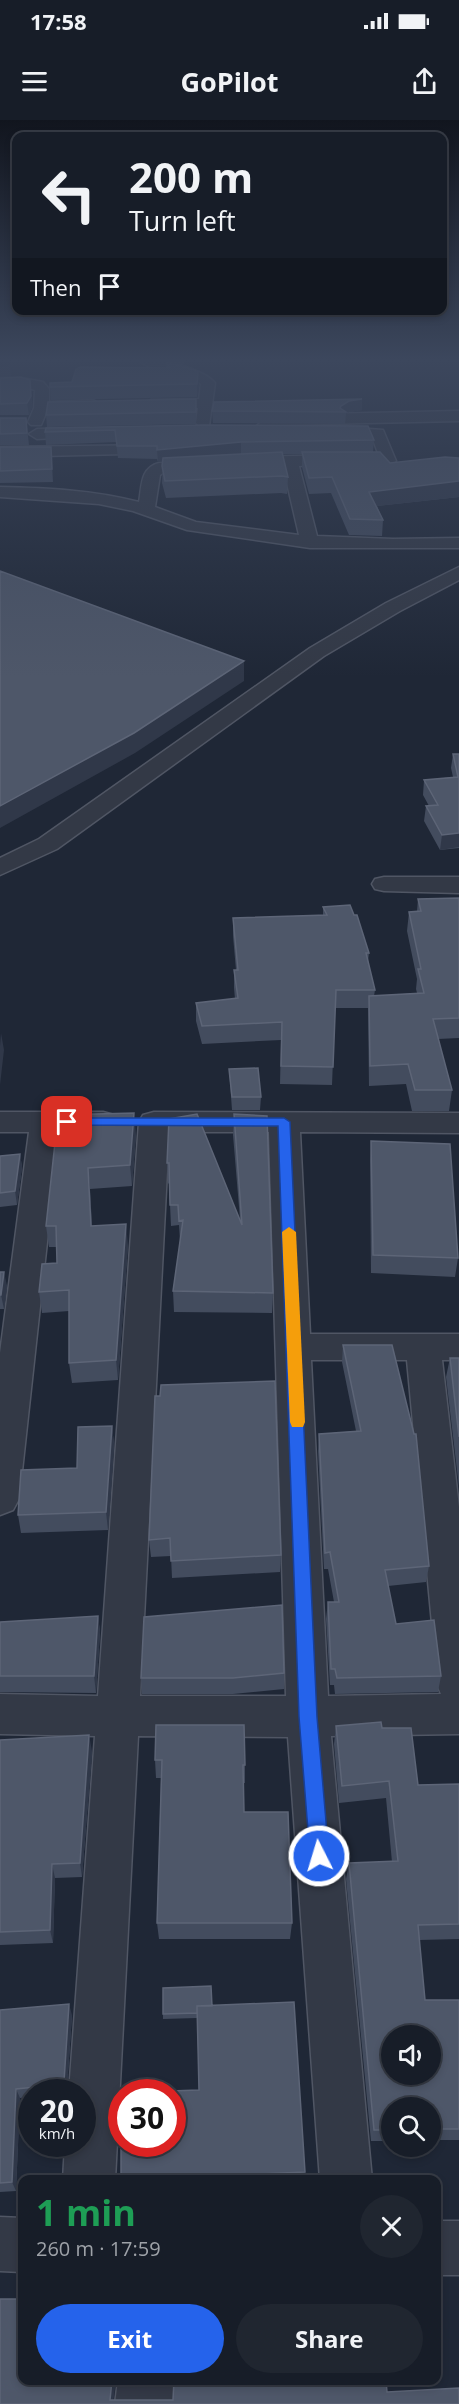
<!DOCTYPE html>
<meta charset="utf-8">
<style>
:root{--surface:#171d28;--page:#202630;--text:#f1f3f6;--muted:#9ea2a8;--line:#363b45;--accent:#2563eb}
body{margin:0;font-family:"Open Sans",sans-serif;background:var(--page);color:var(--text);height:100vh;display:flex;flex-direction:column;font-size:22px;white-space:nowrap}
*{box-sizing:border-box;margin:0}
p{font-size:20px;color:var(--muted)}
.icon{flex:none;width:33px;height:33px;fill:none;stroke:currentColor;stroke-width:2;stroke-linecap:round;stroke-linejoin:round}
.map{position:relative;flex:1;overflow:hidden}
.sheet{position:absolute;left:18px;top:2055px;width:423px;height:210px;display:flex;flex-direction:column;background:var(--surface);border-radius:12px;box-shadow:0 3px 9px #0003,0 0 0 2px var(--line)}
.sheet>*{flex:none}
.guide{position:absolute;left:12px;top:12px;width:435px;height:183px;border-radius:12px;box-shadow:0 3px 9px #0003,0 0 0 2px var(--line);background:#171d28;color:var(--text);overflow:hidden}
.tools{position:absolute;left:381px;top:1905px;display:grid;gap:12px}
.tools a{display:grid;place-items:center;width:60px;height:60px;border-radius:50%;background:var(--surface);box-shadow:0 3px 9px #0003,0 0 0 2px var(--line);font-size:30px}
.speed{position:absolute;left:18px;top:1959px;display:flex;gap:12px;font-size:30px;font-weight:700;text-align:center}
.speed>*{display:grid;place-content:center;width:78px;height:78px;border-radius:50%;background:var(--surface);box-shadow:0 3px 9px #0003,0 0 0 2px var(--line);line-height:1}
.speed small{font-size:15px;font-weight:400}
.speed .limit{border:9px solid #d22;background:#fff;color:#111}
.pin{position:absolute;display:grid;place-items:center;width:51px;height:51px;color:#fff;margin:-26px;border-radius:12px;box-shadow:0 3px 9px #0006}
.me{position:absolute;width:66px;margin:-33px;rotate:355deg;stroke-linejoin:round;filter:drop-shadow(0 0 4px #0008)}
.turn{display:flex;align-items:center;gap:21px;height:126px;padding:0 18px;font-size:27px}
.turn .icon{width:78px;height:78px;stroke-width:2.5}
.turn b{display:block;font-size:42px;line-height:51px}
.then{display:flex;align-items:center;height:57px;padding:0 18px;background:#0003;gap:12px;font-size:22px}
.round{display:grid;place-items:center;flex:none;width:63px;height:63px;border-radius:32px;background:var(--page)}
.overview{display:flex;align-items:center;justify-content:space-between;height:102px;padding:0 18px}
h1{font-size:36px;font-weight:700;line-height:45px;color:#1e9e55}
.primary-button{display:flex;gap:12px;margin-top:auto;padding:12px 18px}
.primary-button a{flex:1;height:69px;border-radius:36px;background:var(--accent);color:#fff;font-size:24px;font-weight:700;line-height:69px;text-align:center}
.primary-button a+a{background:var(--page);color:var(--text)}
.status{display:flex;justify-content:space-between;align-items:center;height:42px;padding:0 30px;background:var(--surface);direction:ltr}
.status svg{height:16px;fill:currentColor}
header{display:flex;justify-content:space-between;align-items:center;height:78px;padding:0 18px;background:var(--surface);font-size:27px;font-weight:700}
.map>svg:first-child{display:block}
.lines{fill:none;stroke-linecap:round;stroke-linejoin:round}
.minor-casing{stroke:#505664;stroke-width:3}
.minor{fill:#333946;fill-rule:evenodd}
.wall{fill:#434c5e}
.shaded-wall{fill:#303849}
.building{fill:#4e5769;stroke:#5d6577;stroke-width:1.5;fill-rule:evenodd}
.route{fill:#2563eb;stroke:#184099;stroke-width:1.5}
.slow{fill:#f59e0b}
</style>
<div class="status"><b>17:58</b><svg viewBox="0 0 49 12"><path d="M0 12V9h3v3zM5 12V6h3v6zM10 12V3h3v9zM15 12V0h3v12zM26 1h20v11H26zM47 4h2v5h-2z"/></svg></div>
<header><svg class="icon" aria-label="menu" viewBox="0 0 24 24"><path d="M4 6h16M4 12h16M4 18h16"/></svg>GoPilot<svg class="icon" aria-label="share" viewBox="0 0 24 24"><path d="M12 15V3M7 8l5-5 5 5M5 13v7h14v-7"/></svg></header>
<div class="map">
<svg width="459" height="2284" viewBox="0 0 459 2284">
<rect width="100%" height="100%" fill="#1f2736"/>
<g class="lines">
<!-- minor casing -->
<g class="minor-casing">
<path id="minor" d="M137 238C154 236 204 249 215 263L209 306H199L196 303 198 288 146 287 144 284 151 280 199 279 201 264C182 249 153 256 137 238Z
M21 258 43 262 49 269V282L93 280 100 284 93 288 47 291 41 305H31L28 302 34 288 35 270 21 266 0 268V260Z
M459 291V301L278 305 260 315 252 310 265 299 277 295Z
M327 306 383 310 396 341 388 346 382 344 372 317 322 314 319 311Z
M89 308 97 313 94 316 37 319 29 314 37 309Z
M161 325 167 327 169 330 167 333 0 337V327Z
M346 335 354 340 352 343 299 346 317 416 393 419 459 418V428H310L187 410 133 391 99 384 0 377V367C47 368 93 370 139 382 142 366 140 348 159 343L241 337ZM283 346 299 415 196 402 155 387 160 355 163 353Z
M459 447V460L400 491 324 536 57 729 0 755V738L39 719 310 528 386 483Z
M384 757H459V773L384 771 375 769 372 764 375 759Z
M0 992H103L114 995 118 1002 114 1009 103 1012H59L19 1379 13 1390 0 1395V1233L29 1012H0Z
M154 992 459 993V1013L300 1012 310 1214H459V1240H442L459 1387V1614L331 1616 372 2060H320L288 1617 138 1616 115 2060H63L65 2024H82V1972H69L95 1616 0 1614V1574L98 1576 139 1002 143 995ZM169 1012H269L286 1576H140ZM311 1240H407L438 1567 441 1574 328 1576Z
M0 2097 22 2098V2152L0 2151Z
M436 2101H459V2155H436Z
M118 2260H174L173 2284H115Z"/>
</g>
<!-- minor -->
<use href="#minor" class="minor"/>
</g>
<!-- wall -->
<path class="wall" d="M157 238H184V244Z
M166 242 198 252 199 265 197 277 51 280 50 267 72 262 166 248Z
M0 258 30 260 32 287 29 295H0Z
M196 279V304L47 307 46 295Z
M362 290 349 292 346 294 345 304 213 303 212 291Z
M0 298H26L29 325H0Z
M204 305 374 320 373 332 390 343 459 338V377L377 386 383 400 382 416 349 415 331 373 309 374 302 347V334H282L288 357 287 374 281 373 166 378 162 363 163 342H158L157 339 118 338 116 322 46 325 45 312Z
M0 327H51L53 362 0 363Z
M453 634H459V728L440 730 424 701 426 686H429L423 675 424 660 453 657 451 648Z
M459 778V918L438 919 452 970 449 991H412L406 964 369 966 368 888H335L332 965 280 964 281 920 202 924 196 901V883L235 879 234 868V850H236L233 816V798L323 795V787L369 833 368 841 375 870 374 876 417 873 416 869 417 859 407 811 409 792 417 791 418 779Z
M229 949 261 977 260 990H232Z
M234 994 273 1173 272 1193 174 1192 173 1171 180 1121 179 1105 171 1106 169 1063 168 1064 167 1043 169 999 240 1099 233 1015Z
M58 995 136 1014 132 1066 90 1069 92 1106 128 1125 118 1260 72 1263 69 1243V1191L42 1193 39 1172 57 1143V1127H49L46 1106Z
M371 1021 458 1138 455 1157 371 1153 370 1040Z
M20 1034 22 1047 17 1085 0 1087V1036Z
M0 1152 7 1166 4 1189H0Z
M343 1225 429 1446 426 1462 388 1466 396 1504 441 1556 438 1572 335 1574 334 1565H330L326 1499 328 1482H334L328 1449H324L318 1331 319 1314 356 1311 342 1242Z
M450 1238H459V1367L446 1257Z
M160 1276 281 1435 280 1452 172 1458 171 1436 151 1437 149 1420Z
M112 1306 114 1324 108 1410 21 1413 18 1395 77 1348Z
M98 1496 100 1512 96 1573 0 1572V1502Z
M284 1553V1569L233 1574H142L141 1558Z
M156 1605 245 1645V1663H243L244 1692 292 1803 290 1819H159L157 1803 161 1658H156L155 1640Z
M336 1606 382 1608 418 1665 459 1664V1819L419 1820 425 1880H459V2020H430V1988H392V2021H371L346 1759 349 1743 392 1742 386 1678 339 1683 334 1624Z
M0 1620 92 1631 82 1757 55 1758 53 1823 0 1825Z
M212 1886 305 2052 304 2060H121L199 1970 197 1898 163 1899V1894Z
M0 1890 72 1895 67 1968 68 1972H32V1977L20 1978 16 2071 0 2072Z"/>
<!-- shaded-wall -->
<path class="shaded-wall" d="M10 245 11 257 0 258V247Z
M198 252 199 265 197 277V264Z
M30 260 32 287 29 295 27 283Z
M362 279V290L349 292 346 294V292H340L341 286 349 281Z
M241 322V335L158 342 157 330Z
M459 361V377L368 387 369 372Z
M244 541V561L135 633 0 708V686Z
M459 713V727L440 730 442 715Z
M1 913 4 930 0 965V926Z
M134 993 136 1014 132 1066 130 1045Z
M20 1034 22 1047 17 1085 15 1071Z
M88 1048 90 1069 93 1127 91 1106Z
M126 1104 128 1125 118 1260 116 1240Z
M4 1152 7 1166 4 1189 1 1175Z
M112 1306 114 1324 108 1410 106 1392Z
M98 1496 100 1512 96 1573 94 1556Z
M89 1615 92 1631 82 1757 80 1743Z
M52 1744 55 1758 53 1823 50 1810Z
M69 1884 72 1895 67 1968 66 1964 64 1962Z
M16 1969 20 1978 16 2071 12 2062Z
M112 2260H116L113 2284 110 2280Z"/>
<!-- building -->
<path class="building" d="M166 242 195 250 198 252 197 264 50 267V263L72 262 76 249 81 247 170 248Z
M20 257 30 260 31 276 27 283 0 284V258Z
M196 279V292L46 295 48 282Z
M362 279 349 281 341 286 340 288 346 292 212 291 214 282Z
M0 298H26L27 313 0 314Z
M204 305 368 306 374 320 241 322 157 330V326H117L115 310 45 312 46 308Z
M0 327H51L52 349 0 351Z
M282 332 288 357 282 356 165 361 162 346 163 338Z
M302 332H380L390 343 445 337 459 338V361L369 372 383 400 350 399 332 357 309 358Z
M0 451 244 541 134 613 0 686Z
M453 634H459V713L442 715 426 686 438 685 424 660 458 657Z
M459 778V898L433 899 452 970H415L408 944 370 946 369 876 424 873 418 849H421L409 792 421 791 418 779Z
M350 785 354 795H357L369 833H366L375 870H336L333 947 281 946 282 902 202 906 196 883 238 878 234 850H238L233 798 327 795 323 787Z
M258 948 261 977H232L229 949Z
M134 993 130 1045 88 1048 91 1106 126 1104 116 1240 69 1243V1170L39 1172 42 1144 57 1143 56 1106H46L58 995Z
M197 994 242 1105 234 994 267 996 273 1173 173 1171 183 1100 179 1101 178 1085H170L169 1043H167L169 999Z
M371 1021 450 1024 458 1138 373 1135Z
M20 1034 15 1071 0 1073V1036Z
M0 1152H4L1 1175H0Z
M343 1225H392L414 1314H416L429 1446 385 1450 396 1504 434 1500 441 1556 337 1558 335 1549H331L328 1482H339L330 1432 325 1433 319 1314 361 1311Z
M450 1238H459V1317Z
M275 1261 281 1435 171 1441 170 1418 149 1420 155 1276H160L161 1265Z
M112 1306 106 1392 18 1395 21 1350 77 1348 78 1307Z
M282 1485 284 1553 233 1558H141L144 1497Z
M98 1496 94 1556H0V1502Z
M381 1602 382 1608H411L418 1665 459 1664V1804L418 1805 425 1880H459V2009H430V1988H392V2010H374L349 1743 398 1741 389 1661 342 1666 336 1606ZM392 1916H430V1954H392Z
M156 1605H244L245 1645H243L244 1692H288L292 1803H157L162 1640H155Z
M89 1615 80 1743 52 1744 50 1810 0 1812V1620Z
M211 1866 212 1886H197V1893L163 1894V1868Z
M294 1882 305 2052 121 2060V1973L122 2024H172V1972H141L199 1970 197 1886Z
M69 1884 64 1962 66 1964 16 1969 12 2062 0 2063V1890Z
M0 2179H22V2260H112L110 2280H173L174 2260H386L387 2272 459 2268V2284H0Z"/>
<!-- sky -->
<linearGradient id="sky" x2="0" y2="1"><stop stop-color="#11151e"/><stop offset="0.43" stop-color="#3c475d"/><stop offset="1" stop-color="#3c475d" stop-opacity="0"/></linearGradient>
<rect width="459" height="557" fill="url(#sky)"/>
<!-- route -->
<path class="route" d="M67 998H284L290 1002 317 1597 329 1736 326 1742 319 1745 313 1742 310 1736 299 1597 278 1006 62 1005 61 1002Z"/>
<!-- slow -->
<path class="slow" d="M289 1107 296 1112 305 1302 303 1307H292L290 1302 282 1112Z"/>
</svg>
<div class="tools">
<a><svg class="icon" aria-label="sound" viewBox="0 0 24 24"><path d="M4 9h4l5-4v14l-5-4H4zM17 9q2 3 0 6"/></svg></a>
<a><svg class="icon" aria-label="search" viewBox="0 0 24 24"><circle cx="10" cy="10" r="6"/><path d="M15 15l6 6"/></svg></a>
</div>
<div class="speed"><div>20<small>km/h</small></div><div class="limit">30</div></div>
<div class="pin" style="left:67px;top:1002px;background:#d93025"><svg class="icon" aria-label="arrive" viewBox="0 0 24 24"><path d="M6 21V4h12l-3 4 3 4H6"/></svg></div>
<svg class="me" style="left:319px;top:1736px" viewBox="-20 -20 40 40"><circle r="17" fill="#2563eb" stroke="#fff" stroke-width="3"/><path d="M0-11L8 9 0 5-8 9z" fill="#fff"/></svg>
<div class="guide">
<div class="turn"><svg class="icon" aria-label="left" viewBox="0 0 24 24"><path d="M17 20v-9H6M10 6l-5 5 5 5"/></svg><div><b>200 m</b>Turn left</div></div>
<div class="then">Then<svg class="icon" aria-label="arrive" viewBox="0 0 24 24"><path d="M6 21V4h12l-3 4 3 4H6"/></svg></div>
</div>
<section class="sheet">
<div class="overview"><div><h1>1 min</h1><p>260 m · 17:59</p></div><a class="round"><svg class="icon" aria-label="close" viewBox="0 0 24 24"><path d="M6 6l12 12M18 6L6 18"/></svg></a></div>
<div class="primary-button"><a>Exit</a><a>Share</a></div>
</section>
</div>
